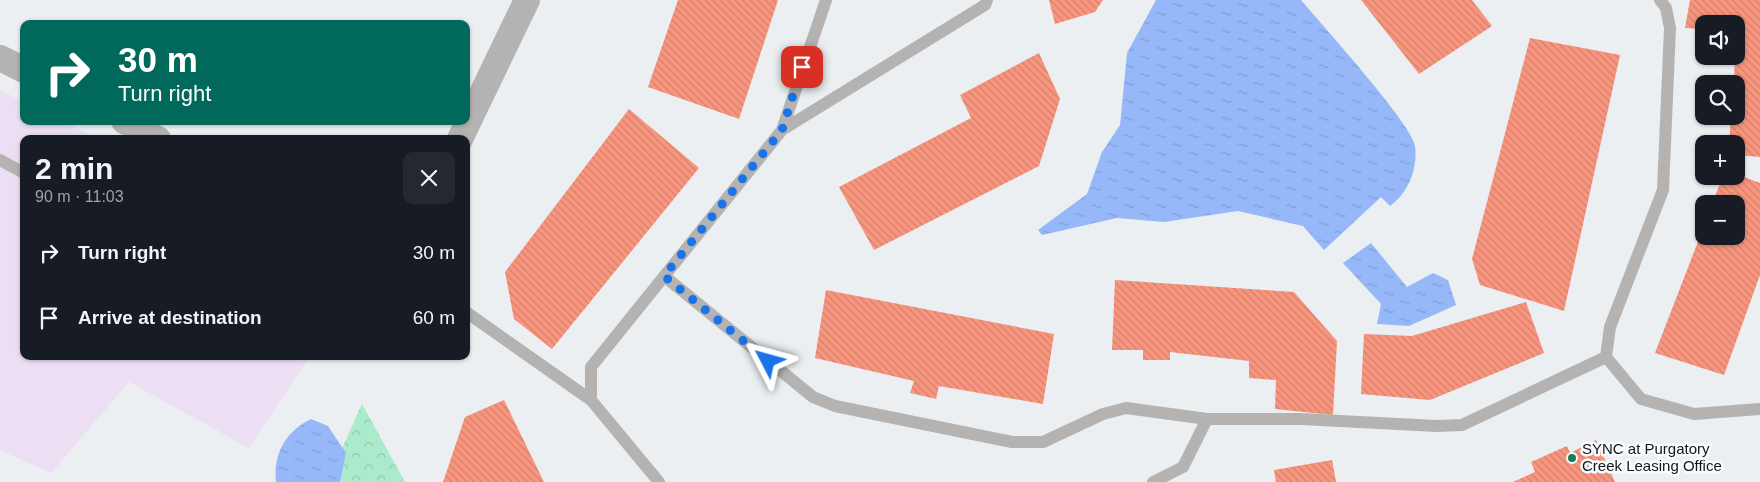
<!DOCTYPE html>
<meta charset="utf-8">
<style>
:root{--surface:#171b24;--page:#242831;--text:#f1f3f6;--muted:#9ea1a6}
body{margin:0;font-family:Helvetica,sans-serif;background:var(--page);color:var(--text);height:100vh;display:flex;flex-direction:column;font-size:19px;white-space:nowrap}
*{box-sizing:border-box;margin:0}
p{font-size:16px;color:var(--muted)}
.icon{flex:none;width:28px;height:28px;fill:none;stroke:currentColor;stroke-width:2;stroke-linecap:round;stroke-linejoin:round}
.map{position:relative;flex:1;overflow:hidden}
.side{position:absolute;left:20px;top:135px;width:450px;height:225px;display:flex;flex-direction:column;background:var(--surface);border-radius:10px;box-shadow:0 1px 4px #0004}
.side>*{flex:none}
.banner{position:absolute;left:20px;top:20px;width:450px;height:105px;border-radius:10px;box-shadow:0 1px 4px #0004;background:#00695c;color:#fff;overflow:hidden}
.controls{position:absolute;left:1695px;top:15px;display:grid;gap:10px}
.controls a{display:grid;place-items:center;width:50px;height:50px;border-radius:10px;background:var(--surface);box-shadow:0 1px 4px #0004;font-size:25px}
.pin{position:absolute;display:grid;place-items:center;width:42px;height:42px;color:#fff;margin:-21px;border-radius:10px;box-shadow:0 2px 8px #0006}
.me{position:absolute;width:55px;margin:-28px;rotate:309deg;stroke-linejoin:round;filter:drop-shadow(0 0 4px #0008)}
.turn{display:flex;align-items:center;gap:18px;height:105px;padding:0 15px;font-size:22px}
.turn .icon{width:65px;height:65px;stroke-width:2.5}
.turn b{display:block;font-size:35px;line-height:42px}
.round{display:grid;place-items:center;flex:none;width:52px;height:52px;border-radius:10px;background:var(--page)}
.summary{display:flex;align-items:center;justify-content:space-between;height:85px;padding:0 15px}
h1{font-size:30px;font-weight:600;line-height:38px}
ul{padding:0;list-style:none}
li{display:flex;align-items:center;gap:15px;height:65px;padding:0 15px}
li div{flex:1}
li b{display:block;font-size:19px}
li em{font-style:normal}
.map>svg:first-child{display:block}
.commercial{fill:#eddff3}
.forest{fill:url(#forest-crowns)}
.water{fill:url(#water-ripples)}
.building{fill:url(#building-back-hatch)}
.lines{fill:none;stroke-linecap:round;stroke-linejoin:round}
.lane{stroke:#b5b3b2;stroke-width:12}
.street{stroke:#b5b3b2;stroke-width:26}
.route{stroke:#1a73e8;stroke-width:9;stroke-dasharray:0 16.2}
.poi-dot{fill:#157f5a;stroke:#f9fcff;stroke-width:2}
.labels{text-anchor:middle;stroke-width:5;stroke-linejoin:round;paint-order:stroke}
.poi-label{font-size:15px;fill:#151617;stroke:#f9fcff;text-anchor:start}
</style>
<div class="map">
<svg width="1760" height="482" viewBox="0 0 1760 482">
<defs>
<pattern id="forest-crowns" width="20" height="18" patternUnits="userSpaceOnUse" patternTransform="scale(1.25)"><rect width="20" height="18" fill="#aaebcc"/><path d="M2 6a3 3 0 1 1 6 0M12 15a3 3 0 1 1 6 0" fill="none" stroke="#91c9ae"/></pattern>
<pattern id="water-ripples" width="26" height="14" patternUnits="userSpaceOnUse" patternTransform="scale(1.25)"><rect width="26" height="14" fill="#96b8f9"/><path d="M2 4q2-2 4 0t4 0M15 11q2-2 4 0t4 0" fill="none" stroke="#809dd5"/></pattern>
<pattern id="building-back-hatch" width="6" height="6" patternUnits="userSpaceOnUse" patternTransform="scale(1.25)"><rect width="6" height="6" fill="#f8957e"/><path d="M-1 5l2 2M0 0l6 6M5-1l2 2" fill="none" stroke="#d4806c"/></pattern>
</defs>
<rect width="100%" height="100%" fill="#ebeff2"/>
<!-- commercial -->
<path class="commercial" d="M0 90 24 102V121H63L98 139H24V356H310L249 448 129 382 51 473 0 450Z"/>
<!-- forest -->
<path class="forest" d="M362 404 405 482H327Z"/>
<!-- water -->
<path class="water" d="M1156 0H1301C1321 24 1413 125 1415 146 1418 169 1408 193 1390 206L1381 197 1324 250 1303 226 1238 211 1164 222 1117 218 1042 235 1038 230 1087 194 1102 152 1120 125 1127 53Z
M1371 243 1407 287 1433 273 1448 280 1456 305 1409 326 1377 324 1381 304 1343 263Z
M311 419 328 426 346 453 340 482H276C273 454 286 431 311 419Z"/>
<!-- building -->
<path class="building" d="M678 0H778L739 119 648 87Z
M1049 0H1103L1095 12 1055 24Z
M1361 0H1472L1492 26 1419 74Z
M1690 0H1760V157L1736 155V144H1729L1731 116H1736V84H1734L1736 24H1704V29L1685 28Z
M1530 38 1620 55 1564 311 1480 285 1472 259Z
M1039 53 1060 99 1039 166 874 250 839 187 971 118 960 95Z
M629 109 699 168 552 349 514 319 505 272Z
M1736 174 1760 183V275L1724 375 1655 353 1704 226V236H1736V204H1712L1723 176H1736Z
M1115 280 1294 292 1337 341 1333 415 1275 409 1276 380 1249 378V361L1170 352V360H1143V350H1112Z
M826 290 1054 334 1043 404 939 386 936 399 910 393 914 381 815 358Z
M1526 302 1544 353 1430 400 1361 394 1364 334 1412 336Z
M504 400 544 482H443L465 417Z
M1596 440 1615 482H1513L1535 472 1531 462 1567 446 1570 453Z
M1332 460 1336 482H1276L1274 470Z"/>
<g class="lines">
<!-- lane -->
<path class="lane" d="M1660 0 1666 8 1670 28 1663 190 1610 327 1606 357 1641 399 1694 414 1760 409
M782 130 985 5 987 0
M0 160 24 173
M664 276 813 397 835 406 1012 442H1043L1103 414 1126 408 1207 419
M466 312 591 400 659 482
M591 400V367L782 130 826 0
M1153 482 1183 467 1207 419H1301L1437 426 1462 425 1606 357"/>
<!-- street -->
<path class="street" d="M0 58 24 70
M124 121 158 139
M460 139 527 0"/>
</g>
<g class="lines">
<!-- route -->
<path class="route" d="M768 361 664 276 782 130 802 67"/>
</g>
<!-- markers -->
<circle class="poi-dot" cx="1572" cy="458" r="5"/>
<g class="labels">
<!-- poi labels -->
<g class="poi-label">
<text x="1582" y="454">SYNC at Purgatory<tspan x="1582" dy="17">Creek Leasing Office</tspan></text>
</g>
</g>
</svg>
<div class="controls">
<a><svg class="icon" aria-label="sound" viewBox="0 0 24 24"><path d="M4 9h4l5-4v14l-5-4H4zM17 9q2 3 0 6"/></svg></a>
<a><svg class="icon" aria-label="search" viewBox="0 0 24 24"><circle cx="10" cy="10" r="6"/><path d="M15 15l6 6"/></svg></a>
<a>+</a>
<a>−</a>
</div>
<div class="pin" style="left:802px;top:67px;background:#d93025"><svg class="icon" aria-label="arrive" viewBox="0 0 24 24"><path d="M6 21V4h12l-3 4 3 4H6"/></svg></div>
<svg class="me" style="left:768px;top:361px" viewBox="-20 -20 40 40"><path d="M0-17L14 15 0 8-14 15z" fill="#1a73e8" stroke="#fff" stroke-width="4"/></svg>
<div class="banner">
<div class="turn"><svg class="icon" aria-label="right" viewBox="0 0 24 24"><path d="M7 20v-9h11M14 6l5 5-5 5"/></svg><div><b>30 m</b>Turn right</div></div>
</div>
<section class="side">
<div class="summary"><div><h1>2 min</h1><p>90 m · 11:03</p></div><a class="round"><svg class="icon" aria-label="close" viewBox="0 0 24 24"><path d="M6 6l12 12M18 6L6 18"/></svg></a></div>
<ul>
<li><svg class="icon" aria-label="right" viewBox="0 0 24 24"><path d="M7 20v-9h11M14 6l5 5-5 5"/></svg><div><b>Turn right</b></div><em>30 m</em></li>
<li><svg class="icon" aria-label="arrive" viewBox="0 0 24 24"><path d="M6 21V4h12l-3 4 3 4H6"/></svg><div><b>Arrive at destination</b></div><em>60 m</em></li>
</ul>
</section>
</div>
